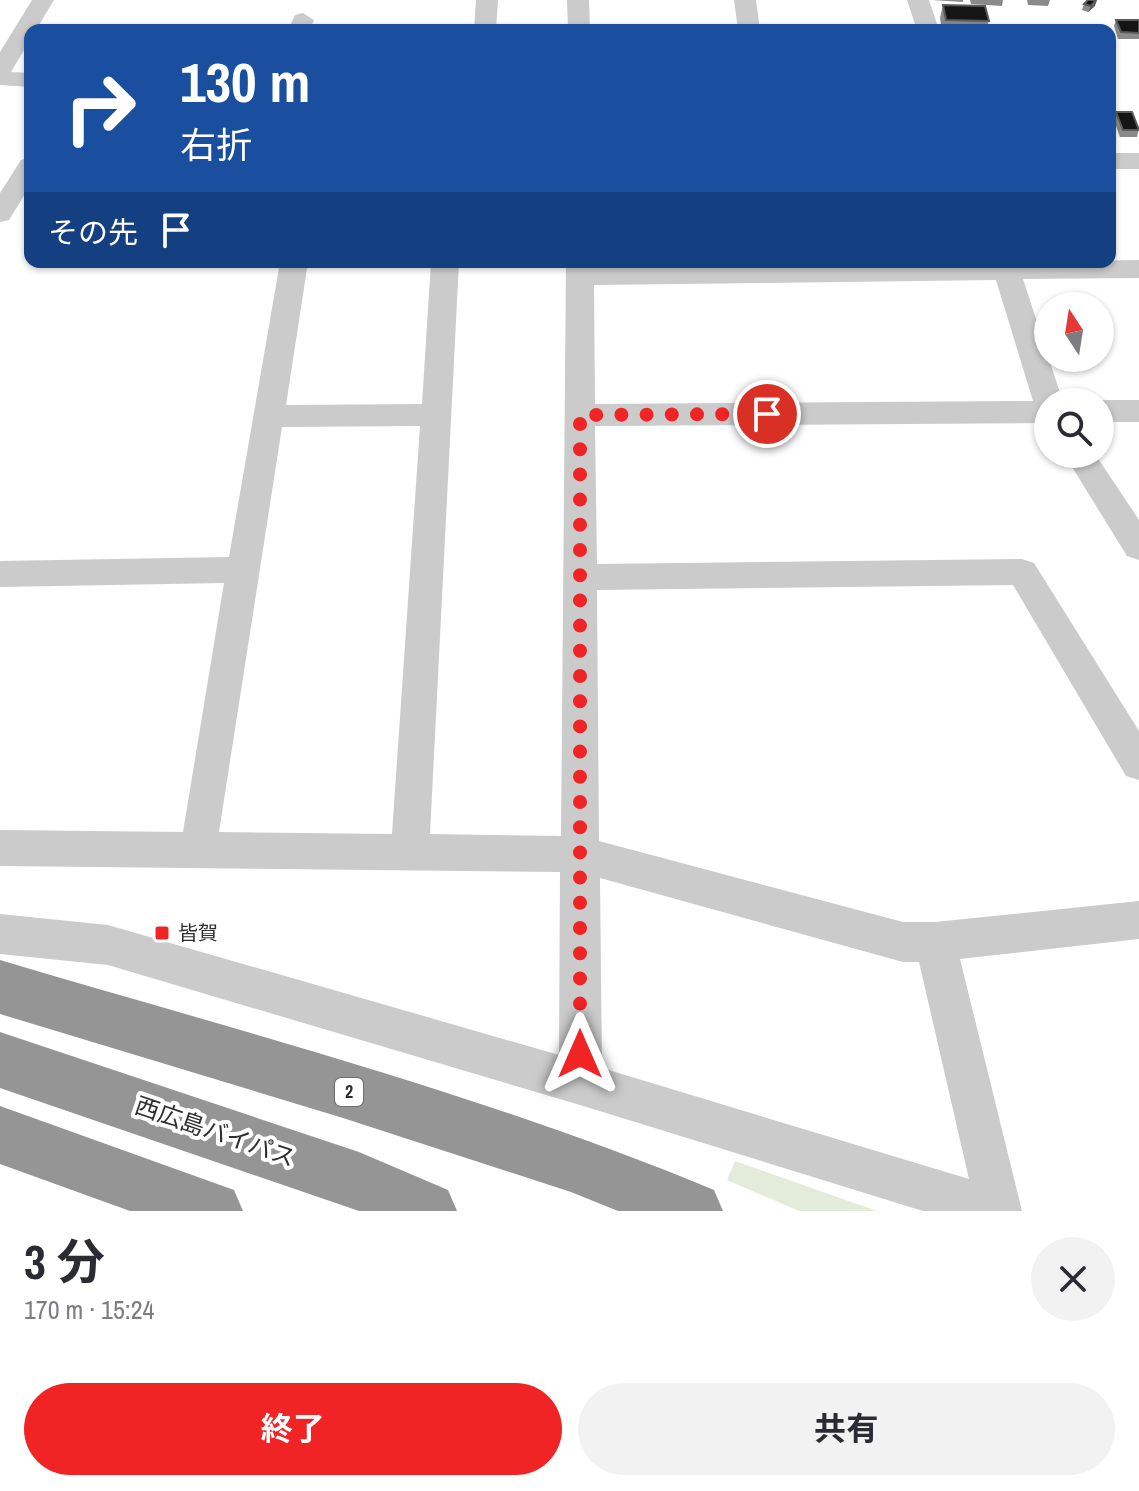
<!DOCTYPE html>
<html lang="ja">
<meta charset="utf-8">
<style>
:root{--surface:#fff;--page:#f2f2f3;--text:#2b2b33;--muted:#7c7c81;--accent:#f02425}
body{margin:0;font-family:"Archivo Narrow","Noto Sans JP",sans-serif;background:var(--page);color:var(--text);height:100vh;display:flex;flex-direction:column;font-size:30px;white-space:nowrap}
*{box-sizing:border-box;margin:0}
p{font-size:26px;color:var(--muted)}
.icon{flex:none;width:44px;height:44px;fill:none;stroke:currentColor;stroke-width:2;stroke-linecap:round;stroke-linejoin:round}
.map{position:relative;height:1211px;overflow:hidden}
.sheet{display:flex;flex-direction:column;background:var(--surface);flex:1}
.sheet>*{flex:none}
.banner{position:absolute;left:24px;top:24px;width:1092px;height:244px;border-radius:16px;box-shadow:0 2px 6px #0004;background:#1a4fa0;color:#fff;overflow:hidden}
.needle{width:52px;rotate:348deg}
.fabs{position:absolute;left:1034px;top:292px;display:grid;gap:16px}
.fabs a{display:grid;place-items:center;width:80px;height:80px;border-radius:50%;background:var(--surface);box-shadow:0 2px 6px #0004;font-size:40px}
.pin{position:absolute;display:grid;place-items:center;width:68px;height:68px;color:#fff;margin:-34px;border:4px solid #fff;border-radius:50%;box-shadow:0 2px 8px #0007}
.me{position:absolute;width:88px;margin:-44px;rotate:0deg;stroke-linejoin:round;filter:drop-shadow(0 0 6px #0008)}
.turn{display:flex;align-items:center;gap:28px;height:168px;padding:0 24px;font-size:36px}
.turn .icon{width:104px;height:104px;stroke-width:2.5}
.turn b{display:block;font-size:56px;line-height:68px}
.then{display:flex;align-items:center;height:76px;padding:0 24px;background:#0003;gap:16px;font-size:30px}
.round{display:grid;place-items:center;flex:none;width:84px;height:84px;border-radius:42px;background:var(--page)}
.headline{display:flex;align-items:center;justify-content:space-between;height:136px;padding:0 24px}
h1{font-size:48px;font-weight:700;line-height:60px}
.button{display:flex;gap:16px;margin-top:auto;padding:16px 24px}
.button a{flex:1;height:92px;border-radius:48px;background:var(--accent);color:#fff;font-size:32px;font-weight:700;line-height:92px;text-align:center}
.button a+a{background:var(--page);color:var(--text)}
.map>svg:first-child{display:block}
.green{fill:#e3ecda}
.lines{fill:none;stroke-linecap:round;stroke-linejoin:round}
.minor{fill:#cbcbcb;fill-rule:evenodd}
.highway{fill:#959595;fill-rule:evenodd}
.wall{fill:#8a8a8a}
.shaded-wall{fill:#5b5b5b}
.building{fill:#151515;stroke:#5b5b5b;stroke-width:2}
.route{stroke:#f02425;stroke-width:14;stroke-dasharray:0 25.2}
.poi-dot{fill:#f02425;stroke:#fff;stroke-width:3}
.labels{text-anchor:middle;stroke-width:8;stroke-linejoin:round;paint-order:stroke}
.shield{fill:#fff;stroke:#6d6d6d;stroke-width:2}
.shield-label{font-size:18px;font-weight:bold;fill:#2e2e2e}
.poi-label{font-size:20px;fill:#2e2e2e;stroke:#fff;text-anchor:start}
.near-street-label{font-size:24px;fill:#2e2e2e;stroke:#fff}
</style>
<div class="map">
<svg width="1139" height="1211" viewBox="0 0 1139 1211">
<rect width="100%" height="100%" fill="#fff"/>
<!-- green -->
<path class="green" d="M735 1161 877 1211H799L727 1180Z"/>
<g class="lines">
<!-- minor -->
<path class="minor" d="M32 0H54L36 30H30V40L11 72 30 73V87L0 85V52Z
M476 0H498L496 30H474Z
M567 0H589L590 30H568Z
M734 0H756L760 30H738Z
M907 0H929L939 30H917Z
M303 13 314 20 310 30H288L295 15Z
M1110 153H1139V169H1110Z
M30 157V186L9 220 0 222V193L21 160Z
M1139 260V278L1023 279 1063 402H1048V423L595 426 597 564 1022 559 1034 563 1139 731V780L1126 776 1013 585 597 590 599 841 903 922H935L1139 901V939L960 959 1022 1211H923L580 1105 108 965 0 954V914L108 925 559 1055 560 872 0 866V830L183 832 224 583 0 587V561L229 557 280 262H308L286 405 422 404 431 262H459L430 834 561 836 566 262H594V267ZM996 280 1033 401 595 404 594 285ZM420 426 392 834 219 832 282 427ZM600 878 903 962H919L969 1179 602 1068Z
M1100 400H1139V422H1100V402H1094Z
M1064 454H1095L1139 520V560L1127 556Z"/>
<!-- highway -->
<path class="highway" d="M0 960C239 1031 483 1094 714 1190L723 1211H618L571 1192 343 1118 0 1014Z
M0 1032 359 1152 448 1190 457 1211H359L0 1088Z
M0 1106 234 1190 243 1211H130L0 1164Z"/>
</g>
<!-- wall -->
<path class="wall" d="M932 0H963V2Z
M970 0H1003L1002 6 971 4Z
M1027 0H1050L1048 6 1028 5Z
M1084 4 1095 6 1088 12 1082 10Z
M943 5 989 21 986 30H942L940 18Z
M1116 20H1139V39H1118L1114 26Z
M1116 112 1139 128 1137 137H1120L1113 118Z"/>
<!-- shaded-wall -->
<path class="shaded-wall" d="M1097 0 1095 6 1088 12 1091 6Z"/>
<!-- building -->
<path class="building" d="M1088 0H1096L1091 6 1084 4Z
M943 5 985 6 989 21 946 20Z
M1116 20H1139V33L1121 32Z
M1116 112H1132L1139 130H1123Z"/>
<g class="lines">
<!-- route -->
<path class="route" d="M580 1054V415L767 414"/>
</g>
<!-- markers -->
<rect class="poi-dot" x="154" y="925" width="16" height="16" rx="4"/>
<g class="labels">
<!-- shield labels -->
<rect class="shield" x="335" y="1078" width="28" height="28" rx="6"/>
<g class="shield-label">
<text x="349" y="1098">2</text>
</g>
<!-- poi labels -->
<g class="poi-label">
<text x="178" y="940">皆賀</text>
</g>
<!-- near-street labels -->
<g class="near-street-label">
<text transform="translate(215 1132) rotate(19)" y="8">西広島バイパス</text>
</g>
</g>
</svg>
<div class="fabs">
<a><svg class="needle" viewBox="-14 -14 28 28"><path d="M0-13l5 13h-10z" fill="#e53935"/><path d="M0 13l5-13h-10z" fill="#7c7c81"/></svg></a>
<a><svg class="icon" aria-label="search" viewBox="0 0 24 24"><circle cx="10" cy="10" r="6"/><path d="M15 15l6 6"/></svg></a>
</div>
<div class="pin" style="left:767px;top:414px;background:#d93025"><svg class="icon" aria-label="arrive" viewBox="0 0 24 24"><path d="M6 21V4h12l-3 4 3 4H6"/></svg></div>
<svg class="me" style="left:580px;top:1054px" viewBox="-20 -20 40 40"><path d="M0-17L14 15 0 8-14 15z" fill="#f02425" stroke="#fff" stroke-width="4"/></svg>
<div class="banner">
<div class="turn"><svg class="icon" aria-label="right" viewBox="0 0 24 24"><path d="M7 20v-9h11M14 6l5 5-5 5"/></svg><div><b>130 m</b>右折</div></div>
<div class="then">その先<svg class="icon" aria-label="arrive" viewBox="0 0 24 24"><path d="M6 21V4h12l-3 4 3 4H6"/></svg></div>
</div>
</div>
<section class="sheet">
<div class="headline"><div><h1>3 分</h1><p>170 m · 15:24</p></div><a class="round"><svg class="icon" aria-label="close" viewBox="0 0 24 24"><path d="M6 6l12 12M18 6L6 18"/></svg></a></div>
<div class="button"><a>終了</a><a>共有</a></div>
</section>
